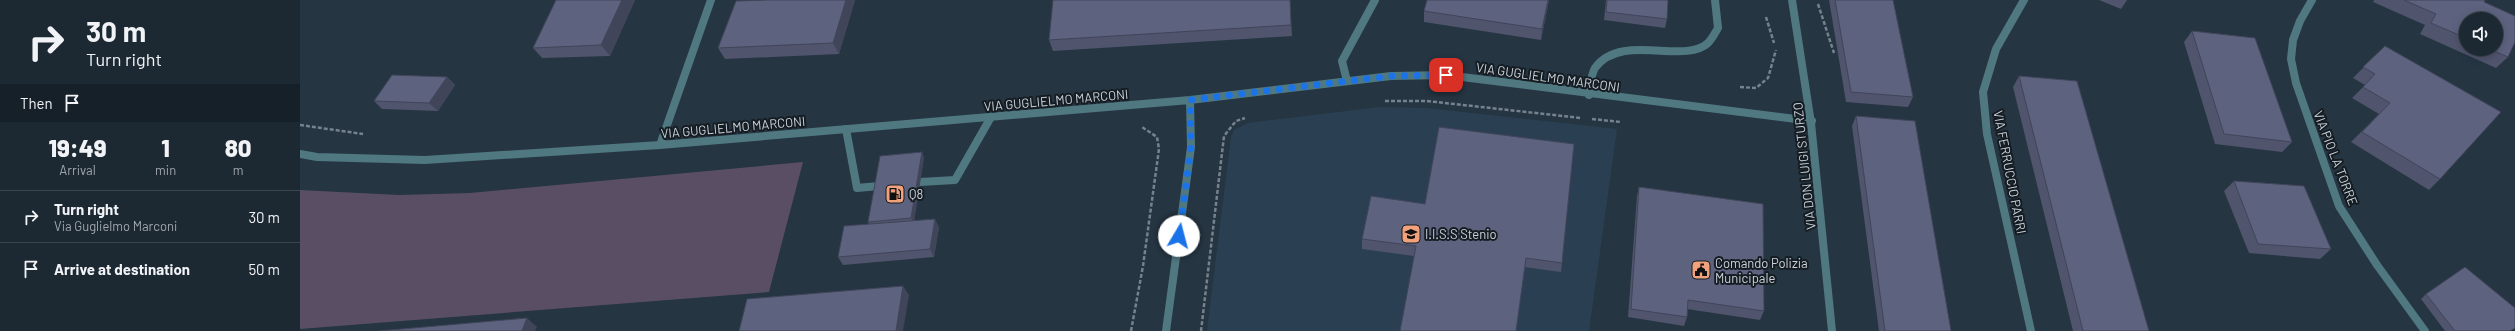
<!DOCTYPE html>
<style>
:root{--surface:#1c2832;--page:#29343e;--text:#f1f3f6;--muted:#a0a6ac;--line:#3a444d}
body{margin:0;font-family:Barlow,sans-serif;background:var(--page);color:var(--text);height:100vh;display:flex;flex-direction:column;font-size:15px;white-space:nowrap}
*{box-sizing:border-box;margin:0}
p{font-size:13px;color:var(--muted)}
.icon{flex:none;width:22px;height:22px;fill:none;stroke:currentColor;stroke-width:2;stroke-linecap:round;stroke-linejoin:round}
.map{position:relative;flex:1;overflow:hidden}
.side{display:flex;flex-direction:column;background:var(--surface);width:300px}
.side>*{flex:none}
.hud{background:#1c2832;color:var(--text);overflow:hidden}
.buttons{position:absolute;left:2159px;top:12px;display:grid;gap:8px}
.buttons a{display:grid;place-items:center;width:44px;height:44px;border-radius:50%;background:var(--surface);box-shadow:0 2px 10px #0003,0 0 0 1px var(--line);font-size:20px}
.pin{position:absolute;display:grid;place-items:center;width:34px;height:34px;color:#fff;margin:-17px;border-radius:8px;box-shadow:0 2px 6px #0006}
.me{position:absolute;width:44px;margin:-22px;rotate:8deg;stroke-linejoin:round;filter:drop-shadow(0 0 3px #0008)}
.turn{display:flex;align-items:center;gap:14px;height:84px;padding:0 20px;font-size:18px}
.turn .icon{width:52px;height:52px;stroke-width:2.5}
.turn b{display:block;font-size:28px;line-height:34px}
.then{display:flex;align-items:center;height:38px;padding:0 20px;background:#0003;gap:8px;font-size:15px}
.eta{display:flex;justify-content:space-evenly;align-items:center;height:68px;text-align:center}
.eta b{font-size:24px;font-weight:800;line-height:28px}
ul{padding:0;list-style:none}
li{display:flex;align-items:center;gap:12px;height:52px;padding:0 20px;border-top:1px solid var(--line)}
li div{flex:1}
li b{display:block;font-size:15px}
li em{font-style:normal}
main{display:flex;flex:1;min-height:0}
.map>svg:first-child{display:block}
.built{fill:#2a4052}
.green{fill:#5a4e64}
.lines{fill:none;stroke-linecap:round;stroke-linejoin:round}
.path{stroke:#76828d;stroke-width:2.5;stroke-dasharray:4 2;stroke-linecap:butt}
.service{stroke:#4f7881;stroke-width:8}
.minor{stroke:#4f7881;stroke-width:8}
.wall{fill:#50546d;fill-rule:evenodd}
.shaded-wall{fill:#414559}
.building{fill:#5d627f;stroke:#414559}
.route{stroke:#1a73e8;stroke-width:7;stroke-dasharray:0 12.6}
.labels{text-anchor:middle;stroke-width:4;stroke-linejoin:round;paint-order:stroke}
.street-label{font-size:13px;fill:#cad3dc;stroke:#151c22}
.poi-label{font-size:13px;fill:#cad3dc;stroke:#151c22;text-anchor:start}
</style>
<main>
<section class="side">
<div class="hud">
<div class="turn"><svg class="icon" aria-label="right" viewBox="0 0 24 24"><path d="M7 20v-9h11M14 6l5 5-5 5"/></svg><div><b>30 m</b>Turn right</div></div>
<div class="then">Then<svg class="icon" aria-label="arrive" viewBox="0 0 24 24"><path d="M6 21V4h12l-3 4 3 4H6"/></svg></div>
</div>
<div class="eta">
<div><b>19:49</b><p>Arrival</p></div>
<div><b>1</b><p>min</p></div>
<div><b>80</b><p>m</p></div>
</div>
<ul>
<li><svg class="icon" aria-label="right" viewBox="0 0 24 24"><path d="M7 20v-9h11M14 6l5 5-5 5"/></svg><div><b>Turn right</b><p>Via Guglielmo Marconi</p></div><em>30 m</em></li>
<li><svg class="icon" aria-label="arrive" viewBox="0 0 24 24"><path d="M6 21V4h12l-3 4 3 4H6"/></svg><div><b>Arrive at destination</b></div><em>50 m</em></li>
</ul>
</section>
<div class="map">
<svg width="2215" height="331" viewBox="0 0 2215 331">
<rect width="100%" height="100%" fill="#253542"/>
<!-- built -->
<path class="built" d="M1080 107 1126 108 1317 129 1289 331H907L931 137 934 130 948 123Z"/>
<!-- green -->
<path class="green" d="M503 162 469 292 0 329V190L99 195 170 193Z"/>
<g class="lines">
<!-- path -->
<path class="path" d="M1518 4 1534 53
M1466 17 1474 43
M1440 87 1456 88 1468 78 1476 50
M1085 101H1127L1281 118
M1292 119 1321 122
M0 125 63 134
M831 331 843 266 859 149 857 137 842 127
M901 331 924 136 936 121 945 118"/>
<!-- service -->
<path class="service" d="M1289 95C1290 88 1291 74 1295 68 1321 32 1384 65 1408 43 1412 39 1415 33 1418 28L1415 0
M546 129 557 188 579 186
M620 182 655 180 691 117"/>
<!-- minor -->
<path class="minor" d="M1492 0 1511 123 1532 331
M1724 0 1696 49 1683 92 1687 134 1731 331
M2012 0 2000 21 1993 40 1991 59 1996 83 2039 206 2077 265 2125 331
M1047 81 1042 61 1075 0
M360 145 411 0
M0 154 17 157 125 160 360 145 890 100 1091 76 1146 75 1512 121
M866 331 891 147 890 100"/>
</g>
<!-- wall -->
<path class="wall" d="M256 0H335L310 56 242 58 233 48Z
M467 0H555L539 54 425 59 418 48Z
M990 0 992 36 753 51 749 40Z
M1249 0 1241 40 1124 22V11Z
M1306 0H1368L1367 19 1365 28 1304 20Z
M1529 0H1593L1613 97 1608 107 1546 102Z
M1799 0H1827L1821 9Z
M2074 0H2185L2184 2 2208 57 2196 68 2120 34 2125 25 2073 2ZM2166 19 2196 49H2166Z
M1892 31 1992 142 1982 152 1915 144 1884 42Z
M2085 46 2140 179 2129 190 2051 142 2079 114 2052 98 2065 85 2053 78Z
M1719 76 1849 331H1773L1713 87Z
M147 77 155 85 138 111 82 109 74 101Z
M1556 116 1651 331H1579L1552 126Z
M624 157 614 221 639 227 634 257 543 265 538 257 569 224 568 222Z
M1934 181 2031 249 2020 259 1949 253 1924 191Z
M1339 187 1464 311 1460 320 1387 309V317L1384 326 1328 317 1337 196Z
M1125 204 1262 263 1261 272 1224 267 1114 256 1062 249V239Z
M2126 294 2211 331H2145L2121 299Z"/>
<!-- shaded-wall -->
<path class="shaded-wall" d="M322 0H335L310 56 301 45Z
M546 0H555L539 54 533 43Z
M1248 0H1249L1241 40 1242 29Z
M147 77 155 85 138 111 129 103Z
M622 152 624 157 614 223 611 218Z
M635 219 639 227 634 257 630 249Z
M603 286 609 295 603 331H596Z
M227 318 237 327 235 331H222Z"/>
<!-- building -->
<path class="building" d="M256 0H322L301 45 233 48Z
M467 0H546L533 43 418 48 436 1Z
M753 0H990L991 25 749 40Z
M1127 0H1248L1242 29 1124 11Z
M1307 0H1368L1367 19 1306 12Z
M1535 0H1593L1613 97 1551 92Z
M2104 0H2185L2184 2 2215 16V42L2208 57 2189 49H2196V19H2166V38L2131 23 2136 14Z
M1892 31 1955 38 1992 142 1924 134Z
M2085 46 2201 112 2140 179 2062 132 2090 103 2063 87 2075 74 2063 67Z
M92 75 147 77 129 103 74 101Z
M1719 76 1777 81 1849 331H1783Z
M1556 116 1615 121 1651 331H1585Z
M1139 127 1274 144 1262 263 1226 258 1216 331H1100L1116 246 1062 239 1071 196 1125 204Z
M622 152 611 218 568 222 580 156Z
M1934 181 2004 186 2031 249 1958 244Z
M1339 187 1463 204 1464 311 1388 300 1387 317 1331 309Z
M635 219 630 249 538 257 544 226Z
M2165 267 2215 308V328L2210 331H2155L2126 294Z
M603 286 596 331H439L447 299Z
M227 318 222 331H79Z"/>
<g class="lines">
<!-- route -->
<path class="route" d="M879 236 891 147 890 100 1091 76 1146 75"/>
</g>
<!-- icons -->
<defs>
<g id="fuel-square" transform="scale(1)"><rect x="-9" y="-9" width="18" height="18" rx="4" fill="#f1a17c" stroke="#151c22"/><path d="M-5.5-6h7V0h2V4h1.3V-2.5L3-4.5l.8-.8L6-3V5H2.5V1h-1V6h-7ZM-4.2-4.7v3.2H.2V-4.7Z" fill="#111"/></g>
<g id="university-square" transform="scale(1)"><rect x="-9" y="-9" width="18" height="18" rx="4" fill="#f1a17c" stroke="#151c22"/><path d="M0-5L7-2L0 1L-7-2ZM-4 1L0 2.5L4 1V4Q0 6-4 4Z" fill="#111"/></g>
<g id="civic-square" transform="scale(1)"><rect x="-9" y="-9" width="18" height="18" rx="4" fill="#f1a17c" stroke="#151c22"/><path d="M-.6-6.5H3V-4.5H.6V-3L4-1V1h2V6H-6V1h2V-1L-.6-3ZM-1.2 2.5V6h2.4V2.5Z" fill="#111"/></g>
</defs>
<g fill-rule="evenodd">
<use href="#fuel-square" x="595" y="194"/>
<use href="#university-square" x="1111" y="234"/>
<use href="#civic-square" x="1401" y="270"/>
</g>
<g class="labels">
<!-- street labels -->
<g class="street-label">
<text transform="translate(1248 77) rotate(8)" y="5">VIA GUGLIELMO MARCONI</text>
<text transform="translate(756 100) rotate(-5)" y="5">VIA GUGLIELMO MARCONI</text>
<text transform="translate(433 127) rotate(-5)" y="5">VIA GUGLIELMO MARCONI</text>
<text transform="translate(2036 158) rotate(69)" y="5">VIA PIO LA TORRE</text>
<text transform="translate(1504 166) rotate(-96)" y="5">VIA DON LUIGI STURZO</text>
<text transform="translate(1710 172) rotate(79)" y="5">VIA FERRUCCIO PARRI</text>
</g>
<!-- poi labels -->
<g class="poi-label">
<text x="609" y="199">Q8</text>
<text x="1125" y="239">I.I.S.S Stenio</text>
<text x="1415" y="268">Comando Polizia<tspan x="1415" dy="15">Municipale</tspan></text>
</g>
</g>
</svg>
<div class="buttons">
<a><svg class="icon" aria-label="sound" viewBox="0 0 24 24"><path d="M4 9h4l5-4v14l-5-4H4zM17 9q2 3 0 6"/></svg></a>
</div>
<div class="pin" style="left:1146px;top:75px;background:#d93025"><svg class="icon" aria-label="arrive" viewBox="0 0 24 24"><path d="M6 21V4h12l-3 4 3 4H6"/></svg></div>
<svg class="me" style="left:879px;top:236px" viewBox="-20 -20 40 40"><circle r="19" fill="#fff"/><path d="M0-13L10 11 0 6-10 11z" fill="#1a73e8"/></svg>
</div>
</main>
